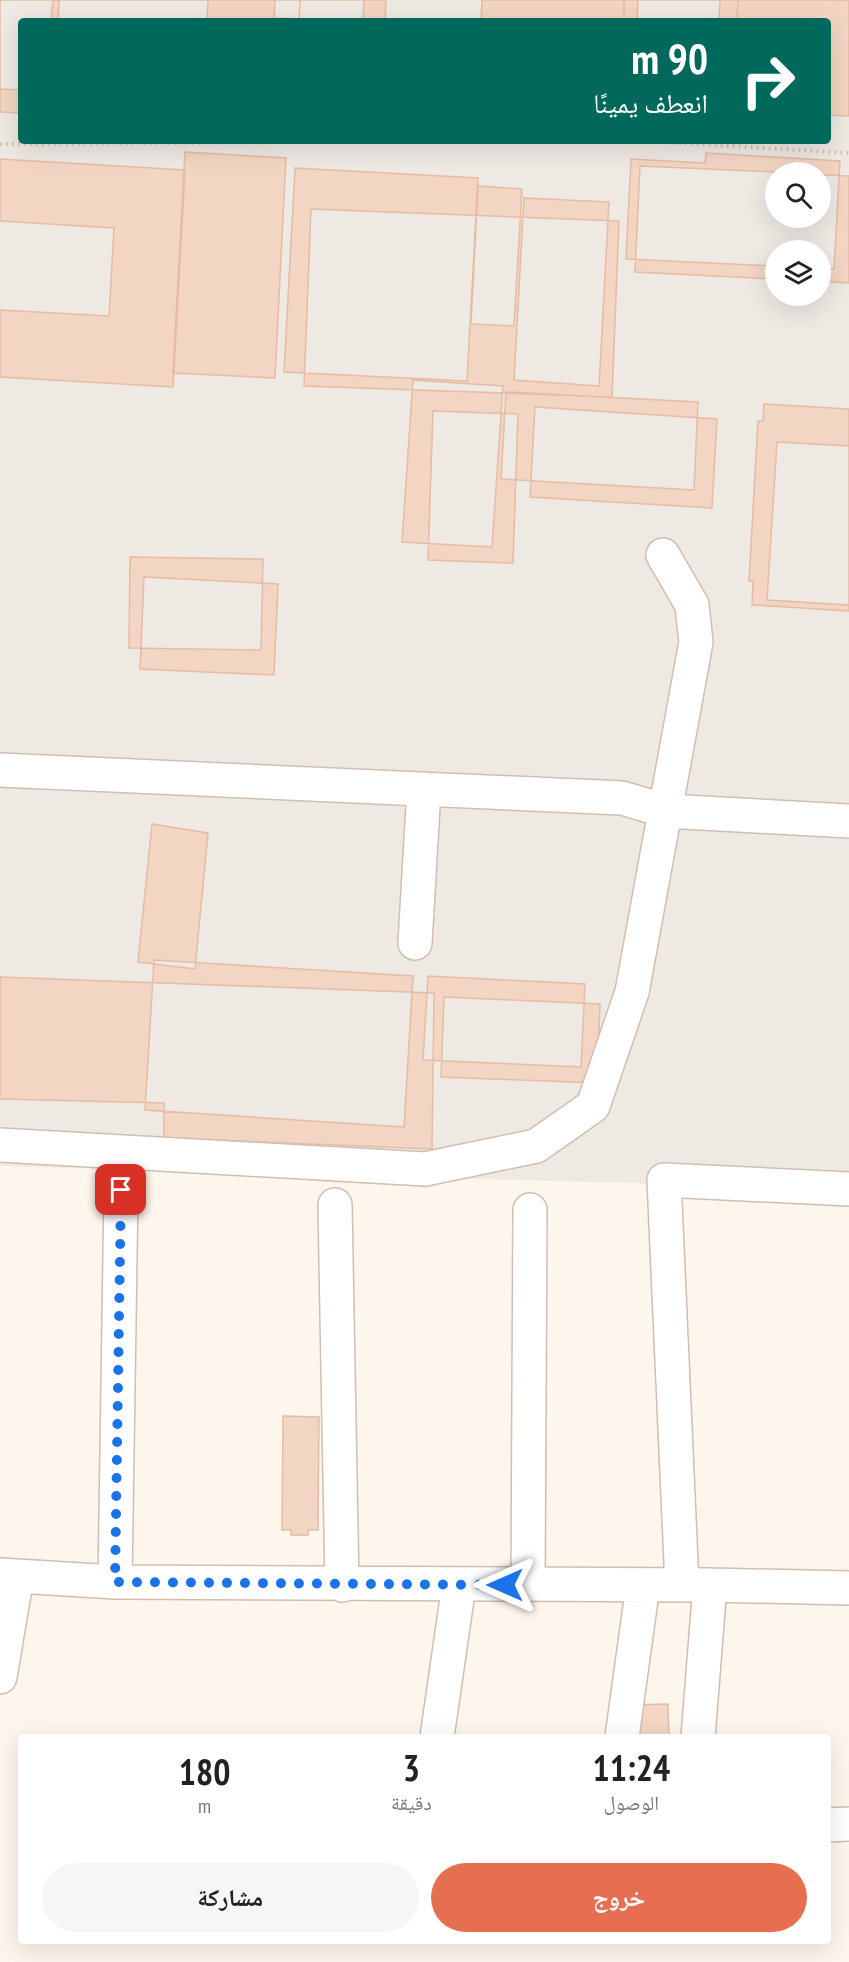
<!DOCTYPE html>
<html lang="ar">
<meta charset="utf-8">
<style>
:root{--surface:#fff;--page:#f6f6f6;--text:#222;--muted:#767676;--accent:#e76f51}
body{margin:0;font-family:"PT Sans Narrow","Noto Naskh Arabic",sans-serif;background:var(--page);color:var(--text);direction:rtl;height:100vh;display:flex;flex-direction:column;font-size:22px;white-space:nowrap}
*{box-sizing:border-box;margin:0}
p{font-size:20px;color:var(--muted)}
.icon{flex:none;width:33px;height:33px;fill:none;stroke:currentColor;stroke-width:2;stroke-linecap:round;stroke-linejoin:round}
.map{position:relative;flex:1;overflow:hidden;direction:ltr}
.panel{position:absolute;left:18px;top:1734px;width:813px;height:210px;display:flex;flex-direction:column;background:var(--surface);border-radius:6px;box-shadow:0 6px 24px #0002;direction:rtl}
.panel>*{flex:none}
.top-card{position:absolute;left:18px;top:18px;width:813px;height:126px;border-radius:6px;box-shadow:0 6px 24px #0002;direction:rtl;background:#00695c;color:#fff;overflow:hidden}
.buttons{position:absolute;left:765px;top:162px;display:grid;gap:12px}
.buttons a{display:grid;place-items:center;width:66px;height:66px;border-radius:50%;background:var(--surface);box-shadow:0 6px 24px #0002;font-size:30px}
.pin{position:absolute;display:grid;place-items:center;width:51px;height:51px;color:#fff;margin:-26px;border-radius:12px;box-shadow:0 3px 9px #0006}
.me{position:absolute;width:66px;margin:-33px;rotate:270deg;stroke-linejoin:round;filter:drop-shadow(0 0 4px #0008)}
.turn{display:flex;align-items:center;gap:21px;height:126px;padding:0 24px;font-size:27px}
.turn .icon{width:78px;height:78px;stroke-width:2.5}
.turn b{display:block;font-size:42px;line-height:51px}
.eta{display:flex;justify-content:space-evenly;align-items:center;height:102px;text-align:center}
.eta b{font-size:36px;font-weight:700;line-height:42px}
.action{display:flex;gap:12px;margin-top:auto;padding:12px 24px}
.action a{flex:1;height:69px;border-radius:36px;background:var(--accent);color:#fff;font-size:24px;font-weight:700;line-height:69px;text-align:center}
.action a+a{background:var(--page);color:var(--text)}
.map>svg:first-child{display:block}
.industrial{fill:#efe9e4;fill-rule:evenodd}
.building{fill:#f3d5c3;stroke:#e6bba3;stroke-width:1.5;fill-rule:evenodd}
.lines{fill:none;stroke-linecap:round;stroke-linejoin:round}
.minor-casing{stroke:#d1beb0;stroke-width:36}
.path{stroke:#d9b8a5;stroke-width:4;stroke-dasharray:1.5 4.5;stroke-linecap:butt}
.minor{stroke:#fff;stroke-width:33}
.route{stroke:#1a73e8;stroke-width:10;stroke-dasharray:0 18}
</style>
<div class="map">
<svg width="849" height="1962" viewBox="0 0 849 1962">
<rect width="100%" height="100%" fill="#fdf6ec"/>
<!-- industrial -->
<path class="industrial" d="M0 0H849V1189L0 1166ZM21 21H828V141H21ZM776 172H820V218H776ZM776 250H820V296H776Z"/>
<!-- building -->
<path class="building" d="M0 0H53L51 21H21V90L0 89Z
M0 0H300L299 21H21V113L0 112Z
M59 0H208L207 21H58Z
M275 0H364L363 21 274 18Z
M300 0H386L385 21H299Z
M482 0H624V21H481Z
M624 0H738L737 21H624Z
M638 0H720L719 21H637Z
M738 0H849V116L828 115V21H737Z
M185 152 286 158 275 378 173 373Z
M706 153 840 161 834 269H820V250H776V266L626 259 631 159 705 163ZM776 172H820V218H776Z
M0 159 185 170 173 387 0 377V310L109 316 114 228 0 221Z
M640 166 776 172V218H820V175L849 176V283L820 281V250H776V279L635 272Z
M295 168 478 178 467 381 284 372Z
M478 186 522 189 514 326 471 324Z
M524 198 609 202 599 386 514 380Z
M311 209 619 221 612 397 304 386Z
M413 380 503 386 492 547 402 542Z
M506 392 698 402 694 490 501 479Z
M764 404 849 409V611L752 605 753 581H749L758 421H763Z
M535 407 717 419 712 508 530 497Z
M433 411 518 414 513 563 428 560Z
M777 442 849 446V605L767 600Z
M130 557 263 559 261 650 129 648Z
M144 577 278 584 274 675 140 669Z
M152 824 208 833 195 969 138 962Z
M154 960 413 976 404 1127 145 1110Z
M428 976 585 984 581 1067 423 1060Z
M0 977 434 993 432 1149 164 1138V1103L0 1099Z
M444 997 600 1004 597 1083 441 1077Z
M283 1416 319 1417 318 1530H308V1535H291V1530H282Z
M668 1704 669 1737H631L630 1705Z"/>
<g class="lines">
<!-- minor casing -->
<g class="minor-casing">
<path id="minor" d="M0 770 622 798 666 811 849 821
M415 943 424 789
M0 1145 425 1169 536 1146 593 1106 632 992 696 642 692 605 663 555
M335 1205 342 1585
M0 1575 115 1582 710 1585 849 1588
M115 1582 121 1190
M528 1585 530 1210
M682 1585 664 1180 849 1189
M0 1677 17 1576
M437 1737 459 1585
M622 1737 643 1585
M698 1737 710 1585
M828 1825 849 1824"/>
</g>
<!-- path -->
<path class="path" d="M649 141 849 153
M0 144 433 141"/>
<!-- minor -->
<use href="#minor" class="minor"/>
</g>
<g class="lines">
<!-- route -->
<path class="route" d="M121 1190 115 1582 505 1585"/>
</g>
</svg>
<div class="buttons">
<a><svg class="icon" aria-label="search" viewBox="0 0 24 24"><circle cx="10" cy="10" r="6"/><path d="M15 15l6 6"/></svg></a>
<a><svg class="icon" aria-label="layers" viewBox="0 0 24 24"><path d="M12 4l9 5-9 5-9-5zM3 14l9 5 9-5"/></svg></a>
</div>
<div class="pin" style="left:121px;top:1190px;background:#d93025"><svg class="icon" aria-label="arrive" viewBox="0 0 24 24"><path d="M6 21V4h12l-3 4 3 4H6"/></svg></div>
<svg class="me" style="left:505px;top:1585px" viewBox="-20 -20 40 40"><path d="M0-17L14 15 0 8-14 15z" fill="#1a73e8" stroke="#fff" stroke-width="4"/></svg>
<div class="top-card">
<div class="turn"><svg class="icon" aria-label="right" viewBox="0 0 24 24"><path d="M7 20v-9h11M14 6l5 5-5 5"/></svg><div><b>90 m</b>انعطف يمينًا</div></div>
</div>
<section class="panel">
<div class="eta">
<div><b>11:24</b><p>الوصول</p></div>
<div><b>3</b><p>دقيقة</p></div>
<div><b>180</b><p>m</p></div>
</div>
<div class="action"><a>خروج</a><a>مشاركة</a></div>
</section>
</div>
